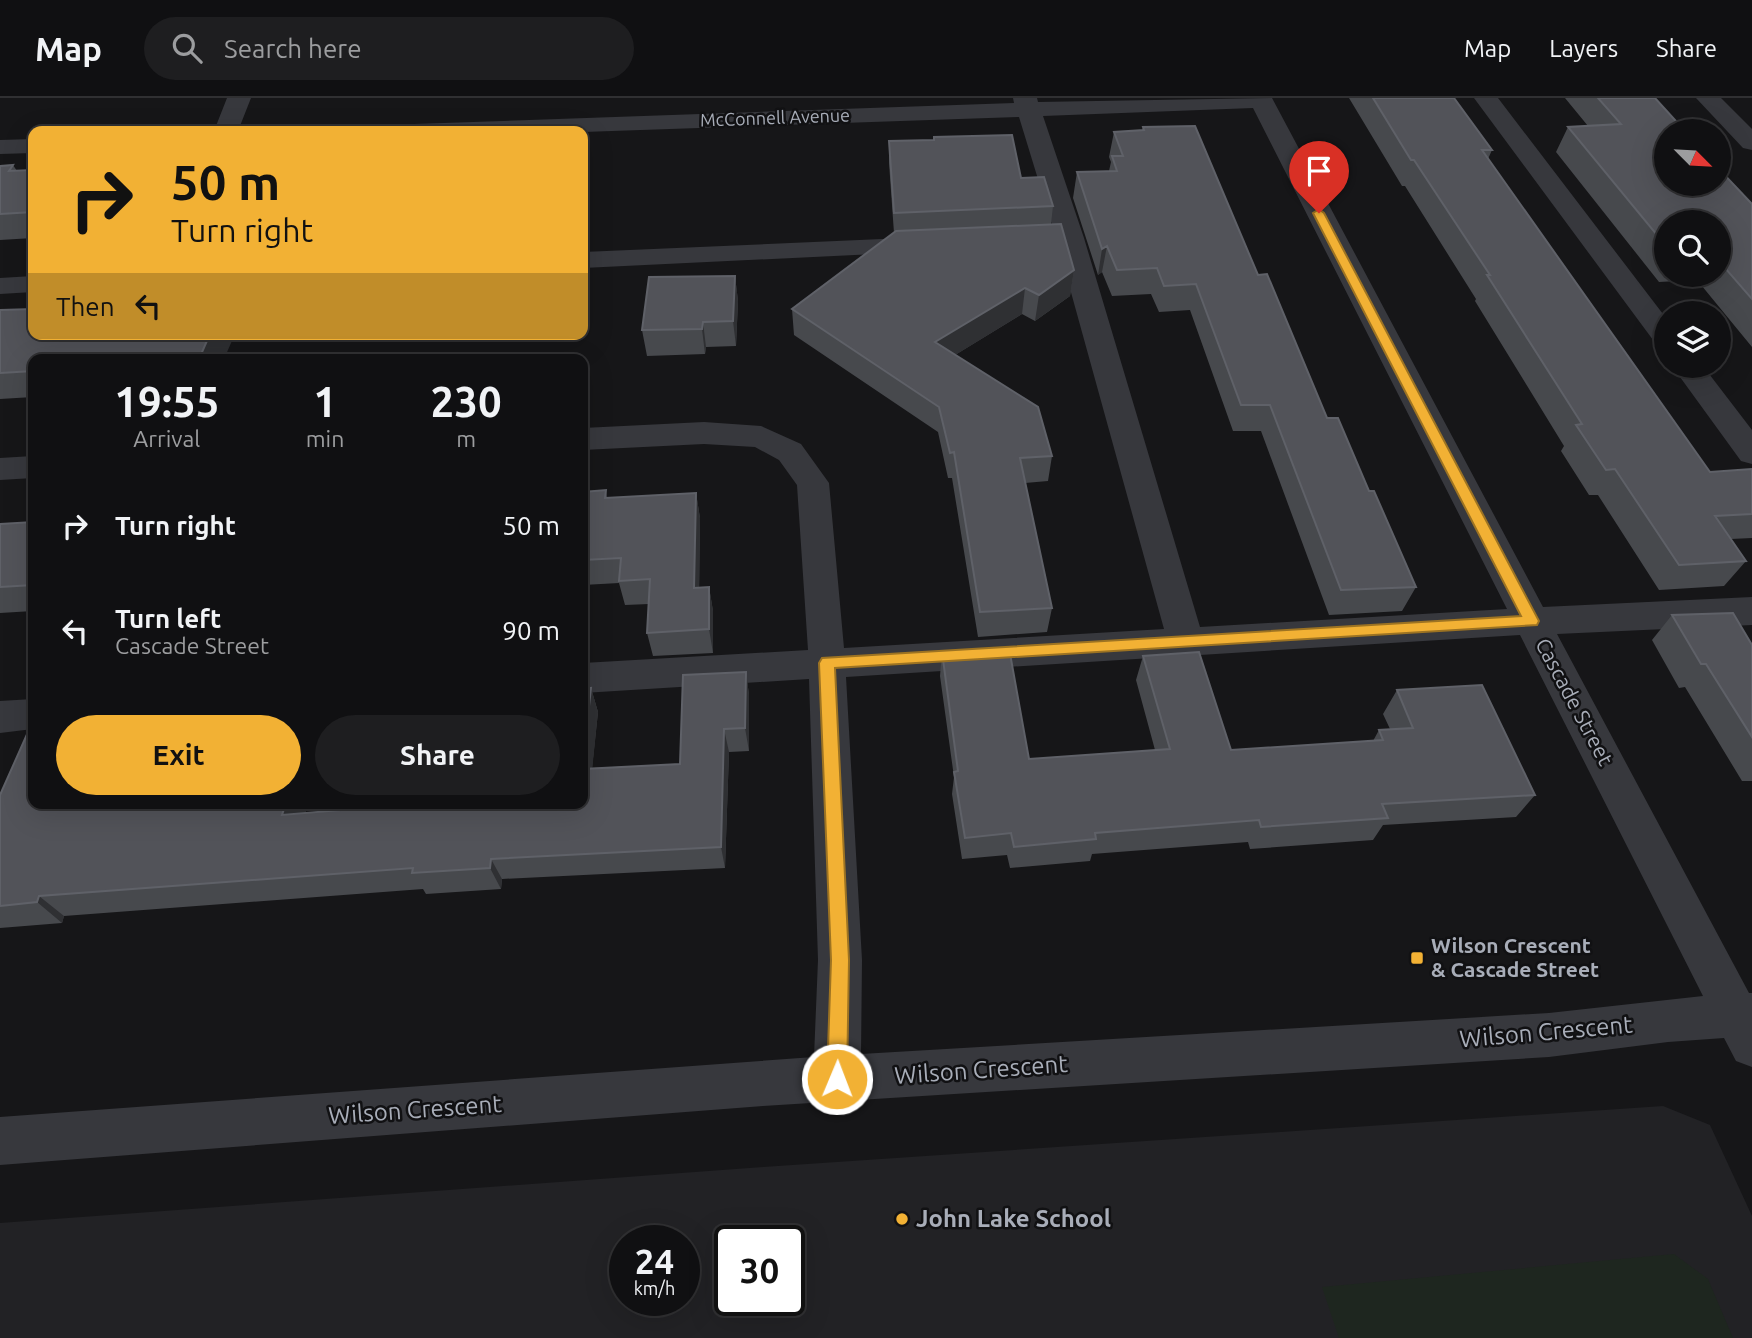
<!DOCTYPE html>
<style>
:root{--surface:#101012;--page:#1e1e20;--text:#f1f3f6;--muted:#9c9d9f;--line:#303032;--accent:#f2b134}
body{margin:0;font-family:Ubuntu,sans-serif;background:var(--page);color:var(--text);height:100vh;display:flex;flex-direction:column;font-size:26px;white-space:nowrap}
*{box-sizing:border-box;margin:0}
p{font-size:23px;color:var(--muted)}
.icon{flex:none;width:38px;height:38px;fill:none;stroke:currentColor;stroke-width:2;stroke-linecap:round;stroke-linejoin:round}
.map{position:relative;flex:1;overflow:hidden}
.details{position:absolute;left:28px;top:256px;width:560px;height:455px;display:flex;flex-direction:column;background:var(--surface);border-radius:14px;box-shadow:0 7px 28px #0002,0 0 0 2px var(--line)}
.details>*{flex:none}
.guide{position:absolute;left:28px;top:28px;width:560px;height:214px;border-radius:14px;box-shadow:0 7px 28px #0002,0 0 0 2px var(--line);background:#f2b134;color:#111;overflow:hidden}
.needle{width:46px;rotate:114deg}
.fabs{position:absolute;left:1654px;top:21px;display:grid;gap:14px}
.fabs a{display:grid;place-items:center;width:77px;height:77px;border-radius:50%;background:var(--surface);box-shadow:0 7px 28px #0002,0 0 0 2px var(--line);font-size:35px}
.speed{position:absolute;left:609px;top:1127px;display:flex;gap:14px;font-size:35px;font-weight:700;text-align:center}
.speed>*{display:grid;place-content:center;width:91px;height:91px;border-radius:50%;background:var(--surface);box-shadow:0 7px 28px #0002,0 0 0 2px var(--line);line-height:1}
.speed small{font-size:18px;font-weight:400}
.speed .limit{border:4px solid #111;border-radius:10px;background:#fff;color:#111}
.pin{position:absolute;display:grid;place-items:center;width:60px;height:60px;color:#fff;margin:-72px -30px;border-radius:50% 50% 50% 0;rotate:-45deg;box-shadow:0 0 7px #0007}
.pin .icon{rotate:45deg}
.me{position:absolute;width:77px;margin:-38px;rotate:1deg;stroke-linejoin:round;filter:drop-shadow(0 0 5px #0008)}
.turn{display:flex;align-items:center;gap:24px;height:147px;padding:0 28px;font-size:32px}
.turn .icon{width:91px;height:91px;stroke-width:2.5}
.turn b{display:block;font-size:49px;line-height:60px}
.then{display:flex;align-items:center;height:66px;padding:0 28px;background:#0003;gap:14px;font-size:26px}
.eta{display:flex;justify-content:space-evenly;align-items:center;height:119px;text-align:center}
.eta b{font-size:42px;font-weight:700;line-height:49px}
.primary-button{display:flex;gap:14px;margin-top:auto;padding:14px 28px}
.primary-button a{flex:1;height:80px;border-radius:42px;background:var(--accent);color:#111;font-size:28px;font-weight:700;line-height:80px;text-align:center}
.primary-button a+a{background:var(--page);color:var(--text)}
ul{padding:0;list-style:none}
li{display:flex;align-items:center;gap:21px;height:105px;padding:0 28px}
li div{flex:1}
li b{display:block;font-size:26px}
li em{font-style:normal}
header{display:flex;align-items:center;gap:42px;box-sizing:border-box;height:98px;padding:0 35px;background:var(--surface);border-bottom:2px solid var(--line)}
header strong{font-size:33px}
nav{display:flex;gap:38px;margin-inline-start:auto;font-size:24px}
.search{width:490px;height:63px;background:var(--page);display:flex;align-items:center;gap:18px;box-sizing:border-box;padding:0 24px;border-radius:38px;color:var(--muted);font-size:26px}
.map>svg:first-child{display:block}
.built{fill:#222225;fill-rule:evenodd}
.green{fill:#1e261f}
.lines{fill:none;stroke-linecap:round;stroke-linejoin:round}
.minor{fill:#37383d;fill-rule:evenodd}
.wall{fill:#47494d;fill-rule:evenodd}
.shaded-wall{fill:#2f3033}
.building{fill:#525359;stroke:#5f6168;stroke-width:2}
.route{fill:#f2b134;stroke:#9d7322;stroke-width:2}
.poi-dot{fill:#f2b134;stroke:#111113;stroke-width:2.5}
.labels{text-anchor:middle;stroke-width:5;stroke-linejoin:round;paint-order:stroke}
.far-street-label{font-size:18px;fill:#a8adb8;stroke:#111113}
.street-label{font-size:21px;fill:#a8adb8;stroke:#111113}
.poi-label{font-size:21px;font-weight:bold;fill:#a8adb8;stroke:#111113;text-anchor:start}
.near-street-label{font-size:24px;fill:#a8adb8;stroke:#111113}
.near-poi-label{font-size:24px;font-weight:bold;fill:#a8adb8;stroke:#111113;text-anchor:start}
</style>
<header>
<strong>Map</strong>
<div class="search"><svg class="icon" aria-label="search" viewBox="0 0 24 24"><circle cx="10" cy="10" r="6"/><path d="M15 15l6 6"/></svg>Search here</div>
<nav><a>Map</a><a>Layers</a><a>Share</a></nav>
</header>
<div class="map">
<svg width="1752" height="1240" viewBox="0 0 1752 1240">
<rect width="100%" height="100%" fill="#161618"/>
<!-- built -->
<path class="built" d="M1663 1008 1710 1027 1752 1118V1240H0V1125L763 1069ZM625 1143H684V1202H625ZM730 1143H789V1202H730Z"/>
<!-- green -->
<path class="green" d="M1674 1156 1708 1181 1733 1240H1339L1322 1189Z"/>
<g class="lines">
<!-- minor -->
<path class="minor" d="M227 0H251L238 33H214Z
M1013 0H1037L1038 4 1272 0 1543 509 1752 499V527L1557 536 1749 895H1752V969L1736 963 1724 940 1668 944 1549 959 763 1008 0 1067V1019L814 959 818 862 809 581 583 595V565L808 552 797 387 779 362 755 349 704 346 583 352V330L704 324 761 328 801 346 829 385 844 550 1164 531 1056 140 1019 19 583 34 402 33 405 28 414 26 1014 5ZM1253 10 1507 511 1200 529 1084 140 1043 18ZM1520 537 1703 898 1549 915 861 956 862 862 846 579Z
M1474 0H1498L1666 220V249L1656 246Z
M1696 0H1721L1752 31V52L1743 50Z
M33 41V55L0 56V42Z
M928 139 938 141 942 147 938 153 583 170V154Z
M33 178V194L0 196V180Z
M1672 268H1703L1752 332V366L1741 363Z
M33 358V380L0 382V360Z
M33 601V631L0 635V603Z"/>
</g>
<!-- wall -->
<path class="wall" d="M1349 0H1454L1492 52 1488 61 1710 374 1752 371V440L1731 441 1746 463 1724 488 1659 492 1598 397H1589L1561 353 1564 348 1475 203 1476 201 1405 88H1402Z
M1565 0H1655L1752 106V249L1697 182 1659 184 1556 54 1568 29 1588 28ZM1666 124H1718V177H1666Z
M1143 29 1258 177 1327 320 1369 393 1416 489 1402 513 1329 517 1261 333H1233L1190 212 1159 214 1151 196 1112 198 1102 174 1098 177 1073 100 1077 74 1109 73 1111 64 1109 59 1114 34 1142 32Z
M889 43 1021 80 1053 108 1051 126 1074 172 1070 198 1035 223 1022 216 955 257 1052 358 1048 383 1025 385 1052 510 1047 534 978 539 952 380H948L938 334 794 237 792 211 894 135 889 65Z
M13 67 17 73 33 72V140L0 142V68Z
M735 178 738 203 736 248 706 249 705 256 647 258 642 232Z
M0 212 33 261V299L0 301Z
M606 392 607 400 696 395 700 420 699 490 709 489 713 513V555L653 558 647 535 649 506 625 507 619 485 583 487V394Z
M33 424V513L0 515V426Z
M1672 517 1752 547V683H1742L1685 589 1679 590 1652 542Z
M942 554 1029 661 1155 652 1136 582 1143 558 1231 652 1373 643 1379 632 1390 631 1383 616 1397 592 1535 697 1516 719 1383 727 1373 742 1250 751 1248 744 1092 756 1090 763 1010 770 1007 757 962 761 952 696 954 679 940 578Z
M746 574 749 597V653L729 654 725 770 502 781 501 791 426 796 423 791 64 818 62 825 0 830V697L33 705H308L305 716 583 705 591 590 598 614 592 670 680 666Z"/>
<!-- shaded-wall -->
<path class="shaded-wall" d="M1107 148 1102 174 1098 177 1102 151Z
M1074 172 1070 198 1035 223 1039 197Z
M735 178 738 203 736 248 733 223Z
M1025 190 1022 216 934 270 935 244Z
M703 224 706 249 705 256 702 231Z
M210 236H235L224 261H199Z
M696 395 700 420 699 514 694 490Z
M709 489 713 513V555L709 531Z
M746 574 749 597V653L745 630Z
M591 590 598 614 590 693 583 673V663Z
M724 631 729 654 725 770 721 749Z
M286 705H308L299 739 282 717Z
M491 761 502 781 501 791 490 770Z
M39 798 64 818 62 825 37 804Z"/>
<!-- building -->
<path class="building" d="M1373 0H1454L1492 52H1482L1710 374 1752 371V416L1715 418 1746 463 1679 467 1615 371 1606 372 1576 327 1582 326 1487 177H1490L1414 62H1411Z
M1598 0H1655L1685 33H1666V86H1718V70L1752 106V201L1718 162V124H1666V148L1568 29 1621 26Z
M1195 28 1258 177 1267 176 1327 320H1338L1369 393H1374L1416 489 1341 492 1270 307H1241L1196 186 1164 188 1157 170 1117 172 1107 148 1102 151 1077 74 1117 73 1112 58H1123L1114 34 1144 32 1143 29Z
M1012 37 1021 80 1044 79 1053 108 894 115 889 43 934 42V39Z
M13 67 9 73 33 72V114L0 116V68Z
M1061 126 1074 172 1039 197 1025 190 935 244 1038 309 1052 358 1020 360 1052 510 980 514 954 354 950 355 939 309 792 211 896 133Z
M735 178 733 223 703 224 702 231 642 232 649 179Z
M33 211V236H210L199 261H33V273L0 275V212Z
M606 392 605 400 696 395 694 490 709 489V531L647 535 650 481 619 483 621 460 583 462V394Z
M33 424V428L30 434H33V487L0 489V426Z
M1733 515 1752 547V639L1706 566H1701L1672 517Z
M1009 550 1029 661 1170 651 1143 558 1199 554 1231 652 1383 642 1379 632 1413 630 1397 592 1482 587 1535 697 1382 706 1388 720 1261 729 1259 722 1095 735 1096 741 1014 749 1011 735 965 740 954 674 958 673 942 554Z
M746 574 745 630 724 631 721 749 491 761 490 770 412 775 413 770 39 798 37 804 0 808V697L28 634H33V705H286L282 717 425 705H583V671L680 666 683 577Z
M591 590 583 663V591Z"/>
<!-- route -->
<path class="route" d="M1319 111 1324 115 1539 523 1537 527 835 570 849 862 847 981 844 988 837 990 830 988 827 981 831 862 819 565 822 560 1521 518 1313 115Z"/>
<!-- markers -->
<g class="poi-dot">
<rect x="1410" y="853" width="14" height="14" rx="3.5"/>
<circle cx="902" cy="1121" r="7"/>
</g>
<g class="labels">
<!-- far-street labels -->
<g class="far-street-label">
<text transform="translate(775 20) rotate(-2)" y="6">McConnell Avenue</text>
</g>
<!-- street labels -->
<g class="street-label">
<text transform="translate(1574 604) rotate(62)" y="7">Cascade Street</text>
</g>
<!-- poi labels -->
<g class="poi-label">
<text x="1431" y="855">Wilson Crescent<tspan x="1431" dy="24">&amp; Cascade Street</tspan></text>
</g>
<!-- near-street labels -->
<g class="near-street-label">
<text transform="translate(1546 934) rotate(-5)" y="8">Wilson Crescent</text>
<text transform="translate(981 972) rotate(-4)" y="8">Wilson Crescent</text>
<text transform="translate(415 1012) rotate(-4)" y="8">Wilson Crescent</text>
</g>
<!-- near-poi labels -->
<g class="near-poi-label">
<text x="916" y="1129">John Lake School</text>
</g>
</g>
</svg>
<div class="fabs">
<a><svg class="needle" viewBox="-14 -14 28 28"><path d="M0-13l5 13h-10z" fill="#e53935"/><path d="M0 13l5-13h-10z" fill="#9c9d9f"/></svg></a>
<a><svg class="icon" aria-label="search" viewBox="0 0 24 24"><circle cx="10" cy="10" r="6"/><path d="M15 15l6 6"/></svg></a>
<a><svg class="icon" aria-label="layers" viewBox="0 0 24 24"><path d="M12 4l9 5-9 5-9-5zM3 14l9 5 9-5"/></svg></a>
</div>
<div class="speed"><div>24<small>km/h</small></div><div class="limit">30</div></div>
<div class="pin" style="left:1319px;top:115px;background:#d93025"><svg class="icon" aria-label="arrive" viewBox="0 0 24 24"><path d="M6 21V4h12l-3 4 3 4H6"/></svg></div>
<svg class="me" style="left:837px;top:981px" viewBox="-20 -20 40 40"><circle r="17" fill="#f2b134" stroke="#fff" stroke-width="3"/><path d="M0-11L8 9 0 5-8 9z" fill="#fff"/></svg>
<div class="guide">
<div class="turn"><svg class="icon" aria-label="right" viewBox="0 0 24 24"><path d="M7 20v-9h11M14 6l5 5-5 5"/></svg><div><b>50 m</b>Turn right</div></div>
<div class="then">Then<svg class="icon" aria-label="left" viewBox="0 0 24 24"><path d="M17 20v-9H6M10 6l-5 5 5 5"/></svg></div>
</div>
<section class="details">
<div class="eta">
<div><b>19:55</b><p>Arrival</p></div>
<div><b>1</b><p>min</p></div>
<div><b>230</b><p>m</p></div>
</div>
<ul>
<li><svg class="icon" aria-label="right" viewBox="0 0 24 24"><path d="M7 20v-9h11M14 6l5 5-5 5"/></svg><div><b>Turn right</b></div><em>50 m</em></li>
<li><svg class="icon" aria-label="left" viewBox="0 0 24 24"><path d="M17 20v-9H6M10 6l-5 5 5 5"/></svg><div><b>Turn left</b><p>Cascade Street</p></div><em>90 m</em></li>
</ul>
<div class="primary-button"><a>Exit</a><a>Share</a></div>
</section>
</div>
